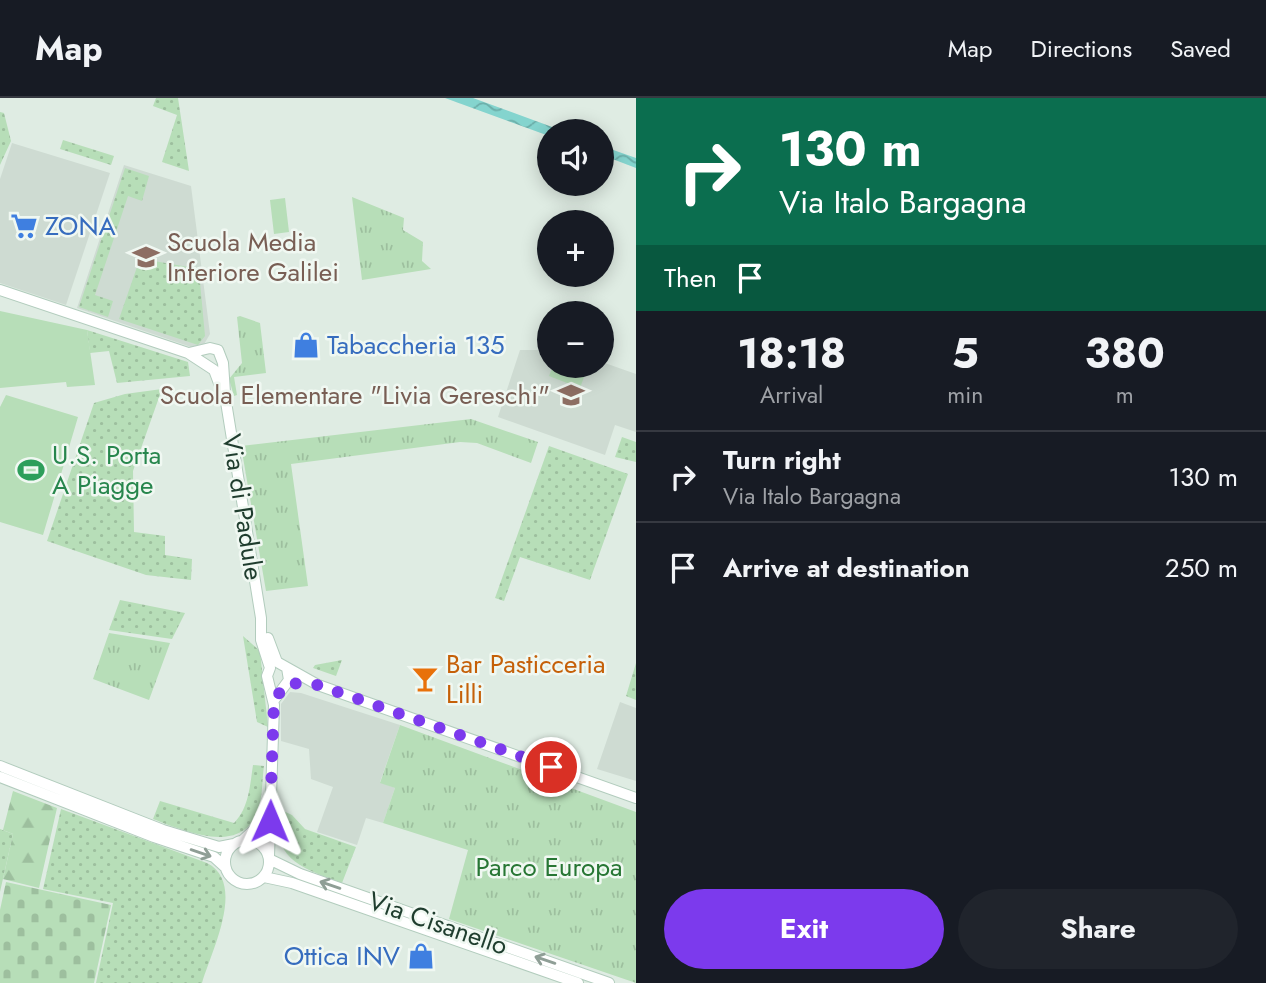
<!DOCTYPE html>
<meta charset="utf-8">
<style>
:root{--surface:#171b24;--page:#20242c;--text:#f1f3f6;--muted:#9ea1a6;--line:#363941;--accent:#7c3aed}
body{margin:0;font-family:Jost,sans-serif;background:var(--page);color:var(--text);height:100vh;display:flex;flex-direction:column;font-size:26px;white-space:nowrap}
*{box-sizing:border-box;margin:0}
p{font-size:23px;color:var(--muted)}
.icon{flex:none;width:38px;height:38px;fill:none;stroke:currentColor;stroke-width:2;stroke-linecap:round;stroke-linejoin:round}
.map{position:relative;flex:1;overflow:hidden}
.details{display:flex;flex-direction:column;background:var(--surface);width:630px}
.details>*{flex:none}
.top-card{background:#0b6e4f;color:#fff;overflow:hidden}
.fabs{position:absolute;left:537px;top:21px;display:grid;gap:14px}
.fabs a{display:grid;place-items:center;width:77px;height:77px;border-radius:50%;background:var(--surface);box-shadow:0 4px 18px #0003;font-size:35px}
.pin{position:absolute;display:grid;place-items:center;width:60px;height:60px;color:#fff;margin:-30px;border:4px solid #fff;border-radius:50%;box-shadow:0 2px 7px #0007}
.me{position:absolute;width:77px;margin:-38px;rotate:1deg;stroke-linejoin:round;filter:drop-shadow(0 0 5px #0008)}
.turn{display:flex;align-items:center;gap:24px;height:147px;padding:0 28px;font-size:32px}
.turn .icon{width:91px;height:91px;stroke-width:2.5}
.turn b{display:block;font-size:49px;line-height:60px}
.then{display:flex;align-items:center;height:66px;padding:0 28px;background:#0003;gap:14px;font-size:26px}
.eta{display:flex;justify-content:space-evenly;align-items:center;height:119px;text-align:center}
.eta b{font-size:42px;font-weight:700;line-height:49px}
.button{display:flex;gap:14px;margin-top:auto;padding:14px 28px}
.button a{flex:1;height:80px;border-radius:42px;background:var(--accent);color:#fff;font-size:28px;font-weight:700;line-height:80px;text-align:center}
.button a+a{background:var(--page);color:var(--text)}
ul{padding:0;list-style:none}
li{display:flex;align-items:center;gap:21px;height:91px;padding:0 28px;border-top:2px solid var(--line)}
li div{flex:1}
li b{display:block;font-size:26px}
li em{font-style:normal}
header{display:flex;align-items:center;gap:42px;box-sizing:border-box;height:98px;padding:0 35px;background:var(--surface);border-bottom:2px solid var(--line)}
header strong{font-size:33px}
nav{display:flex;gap:38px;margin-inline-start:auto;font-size:24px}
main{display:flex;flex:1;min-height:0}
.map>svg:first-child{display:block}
.built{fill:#cedbd2}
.grass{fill:url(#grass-dots)}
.forest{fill:url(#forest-firs)}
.cemetery{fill:url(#cemetery-stones)}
.park{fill:url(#park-tufts)}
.pitch{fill:#b7deb8}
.water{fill:url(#water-waves)}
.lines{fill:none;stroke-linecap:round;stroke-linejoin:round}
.secondary-casing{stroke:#b2ccbd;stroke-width:12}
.secondary{stroke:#fff;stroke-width:10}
.oneway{stroke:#8f9e96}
.route{stroke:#7c3aed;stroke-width:12;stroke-dasharray:0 21.6}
.labels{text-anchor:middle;stroke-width:5;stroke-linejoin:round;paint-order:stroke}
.shop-label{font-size:26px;fill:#366cbe;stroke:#f0f8f2;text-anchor:start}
.education-label{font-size:26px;fill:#785e54;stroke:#f0f8f2;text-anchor:start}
.leisure-label{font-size:26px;fill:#27864d;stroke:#f0f8f2;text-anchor:start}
.street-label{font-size:26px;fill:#1f3d2e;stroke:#f0f8f2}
.food-label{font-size:26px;fill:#c56008;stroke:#f0f8f2;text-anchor:start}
.park-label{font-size:26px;fill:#277634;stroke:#f0f8f2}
</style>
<header>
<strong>Map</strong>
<nav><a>Map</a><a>Directions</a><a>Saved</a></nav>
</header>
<main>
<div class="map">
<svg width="636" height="885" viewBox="0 0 636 885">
<defs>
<pattern id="grass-dots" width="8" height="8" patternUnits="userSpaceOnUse" patternTransform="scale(1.75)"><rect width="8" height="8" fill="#b7deb8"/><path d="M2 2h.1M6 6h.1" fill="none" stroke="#9dbf9e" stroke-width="1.8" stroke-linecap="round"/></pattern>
<pattern id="forest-firs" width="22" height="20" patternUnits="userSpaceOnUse" patternTransform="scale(1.75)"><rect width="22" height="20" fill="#b7deb8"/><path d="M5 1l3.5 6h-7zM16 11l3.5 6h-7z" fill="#9dbf9e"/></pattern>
<pattern id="cemetery-stones" width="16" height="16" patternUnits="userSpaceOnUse" patternTransform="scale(1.75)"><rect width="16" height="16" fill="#b7deb8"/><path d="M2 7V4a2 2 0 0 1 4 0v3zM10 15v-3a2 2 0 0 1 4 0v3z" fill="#9dbf9e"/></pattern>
<pattern id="park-tufts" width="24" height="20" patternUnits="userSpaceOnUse" patternTransform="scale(1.75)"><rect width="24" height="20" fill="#b7deb8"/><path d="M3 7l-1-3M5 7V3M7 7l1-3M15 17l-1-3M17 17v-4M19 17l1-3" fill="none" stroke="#9dbf9e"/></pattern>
<pattern id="water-waves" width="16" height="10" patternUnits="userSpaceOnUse" patternTransform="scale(1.75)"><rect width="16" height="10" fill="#84d4ce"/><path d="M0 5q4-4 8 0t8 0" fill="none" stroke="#6bada8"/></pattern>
</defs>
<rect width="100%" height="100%" fill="#dfece3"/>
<!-- built -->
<path class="built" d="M12 45 110 75 66 207 0 185V81Z
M124 67 191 88 210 236 203 248 191 249 77 210Z
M520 252H549L550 268H602V264L636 276V334L615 327 605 357 498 319Z
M290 594 301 595 400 627 380 684 395 690 383 725 366 720 357 747 317 734 333 689 311 681 309 651 281 643V606Z
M620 604 636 610V683L597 671Z"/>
<!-- grass -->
<path class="grass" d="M156 0H178L189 73 162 64 177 17 153 8Z
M0 14 4 15 11 43 0 67Z
M63 42 114 58 111 67 60 51Z
M125 70 149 78 142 103 128 98 95 197 113 203 108 219 79 209Z
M154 163 194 170 200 184 205 238 198 247 119 221 137 169 148 172Z
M87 232 188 264 190 278 117 285 109 253 90 255Z
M162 291 133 373 134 434 165 438V457L192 461 191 482 146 477 47 443 94 305 125 296Z
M622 339 636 344V364L615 359Z
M549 348 628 376 590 482 520 459 504 503 495 500Z
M120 502 185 515 172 541 109 532Z
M243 538 260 553 268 629 257 624Z
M342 562 336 578 313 570 315 567Z
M636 565V602L626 598Z
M253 667 264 668C262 682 263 697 258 711 243 759 185 733 153 721L160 703 234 725C249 710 250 687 253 667Z
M277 710 292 717 305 731 356 749 342 785C300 770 272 761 277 710Z
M61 711 207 765C247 785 211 854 202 885H96L113 805 43 791Z
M0 731 13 736 0 794Z"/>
<!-- forest -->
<path class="forest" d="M13 693 57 710 39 790 3 781 13 736 3 732Z"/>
<!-- cemetery -->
<path class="cemetery" d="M6 784 111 807 94 885H0V812Z"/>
<!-- park -->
<path class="park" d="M352 99 404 120 403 132 423 144 422 163 431 171 362 182Z
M240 218 260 225 266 275 234 279 237 297 234 298 229 281 242 265 237 219Z
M471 321 538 344 531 365 477 345 460 344 291 366 308 488 266 493 241 348Z
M109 535 170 545 149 602 93 581Z
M400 627 636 714V885L449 821 468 752 383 725 395 690 380 685Z"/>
<!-- pitch -->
<path class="pitch" d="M285 100 289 134 274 136 270 102Z
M0 213 87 232 95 287 67 289 66 284 0 290Z
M553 268 587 271 580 290 549 278Z
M6 297 78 319 43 437 0 424V309Z"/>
<!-- water -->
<path class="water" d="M445 0H473L563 33H550L549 38Z
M602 48 636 60V70L602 57Z"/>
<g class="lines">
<!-- secondary casing -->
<g class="secondary-casing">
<path id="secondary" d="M0 192 188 255 214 272 226 304 261 520V542L270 570
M189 255 210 250 218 252 223 265 225 295
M268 540 277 564 318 587 636 700
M274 602 289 582 287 570
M0 668 163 732 219 749 234 746
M0 679 154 739 214 759 225 769
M225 764a22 22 0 1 1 44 0a22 22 0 1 1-44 0Z
M242 743 260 726 268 709
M269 758 274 607 267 578 270 570
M269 761 300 776 609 885
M264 779 292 785 578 885"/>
</g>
<!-- secondary -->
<use href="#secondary" class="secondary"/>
</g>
<!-- one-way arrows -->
<defs><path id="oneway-shaft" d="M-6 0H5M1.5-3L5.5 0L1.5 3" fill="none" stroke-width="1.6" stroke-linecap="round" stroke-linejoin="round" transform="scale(1.75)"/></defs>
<g class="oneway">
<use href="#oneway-shaft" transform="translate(201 755) rotate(19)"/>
<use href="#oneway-shaft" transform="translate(330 787) rotate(-161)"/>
<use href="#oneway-shaft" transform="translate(545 862) rotate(-161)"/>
</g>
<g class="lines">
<!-- route -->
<path class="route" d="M270 723 274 602 287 585 318 587 551 669"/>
</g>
<!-- icons -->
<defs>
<g id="supermarket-bare" transform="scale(2.1)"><path d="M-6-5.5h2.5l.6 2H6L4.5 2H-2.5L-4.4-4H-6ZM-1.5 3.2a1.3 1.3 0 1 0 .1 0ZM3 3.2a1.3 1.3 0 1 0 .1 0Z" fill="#3f7fe0" stroke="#f0f8f2" stroke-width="2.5" paint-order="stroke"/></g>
<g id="school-bare" transform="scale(2.1)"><path d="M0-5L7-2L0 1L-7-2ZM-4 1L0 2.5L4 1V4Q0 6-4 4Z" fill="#8d6e63" stroke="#f0f8f2" stroke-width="2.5" paint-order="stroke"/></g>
<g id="shop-bare" transform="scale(2.1)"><path d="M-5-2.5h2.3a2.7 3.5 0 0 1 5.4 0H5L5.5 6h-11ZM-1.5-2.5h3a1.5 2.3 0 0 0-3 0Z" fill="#3f7fe0" stroke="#f0f8f2" stroke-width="2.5" paint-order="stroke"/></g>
<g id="stadium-bare" transform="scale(2.1)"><path d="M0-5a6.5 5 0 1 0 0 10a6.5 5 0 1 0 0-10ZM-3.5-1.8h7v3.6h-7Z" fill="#2e9e5b" stroke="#f0f8f2" stroke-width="2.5" paint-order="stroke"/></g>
<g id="bar-bare" transform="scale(2.1)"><path d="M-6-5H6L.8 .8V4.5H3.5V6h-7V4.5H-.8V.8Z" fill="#e8710a" stroke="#f0f8f2" stroke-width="2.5" paint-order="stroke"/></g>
</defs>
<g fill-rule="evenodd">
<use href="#supermarket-bare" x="24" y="128"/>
<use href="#school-bare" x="146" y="159"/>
<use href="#shop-bare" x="306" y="247"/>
<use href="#school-bare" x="571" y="297"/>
<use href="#stadium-bare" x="31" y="372"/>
<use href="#bar-bare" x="425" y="581"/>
<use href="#shop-bare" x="421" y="858"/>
</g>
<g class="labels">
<!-- shop labels -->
<g class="shop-label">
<text x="45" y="137">ZONA</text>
<text x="327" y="256">Tabaccheria 135</text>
<text x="400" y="867" text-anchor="end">Ottica INV</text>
</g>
<!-- education labels -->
<g class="education-label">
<text x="167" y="153">Scuola Media<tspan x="167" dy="30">Inferiore Galilei</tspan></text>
<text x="550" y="306" text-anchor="end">Scuola Elementare "Livia Gereschi"</text>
</g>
<!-- leisure labels -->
<g class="leisure-label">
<text x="52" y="366">U.S. Porta<tspan x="52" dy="30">A Piagge</tspan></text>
</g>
<!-- street labels -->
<g class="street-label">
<text transform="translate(243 409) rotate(81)" y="9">Via di Padule</text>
<text transform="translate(438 825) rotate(19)" y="9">Via Cisanello</text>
</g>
<!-- food labels -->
<g class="food-label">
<text x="446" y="575">Bar Pasticceria<tspan x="446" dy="30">Lilli</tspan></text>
</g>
<!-- park labels -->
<g class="park-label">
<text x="549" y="778">Parco Europa</text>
</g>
</g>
</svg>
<div class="fabs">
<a><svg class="icon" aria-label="sound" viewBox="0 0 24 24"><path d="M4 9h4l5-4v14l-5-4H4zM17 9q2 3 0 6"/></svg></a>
<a>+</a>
<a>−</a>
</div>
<div class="pin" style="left:551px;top:669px;background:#d93025"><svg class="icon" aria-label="arrive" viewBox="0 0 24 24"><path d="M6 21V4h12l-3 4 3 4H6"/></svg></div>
<svg class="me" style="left:270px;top:723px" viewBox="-20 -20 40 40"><path d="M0-17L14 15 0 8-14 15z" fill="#7c3aed" stroke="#fff" stroke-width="4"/></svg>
</div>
<section class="details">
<div class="top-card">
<div class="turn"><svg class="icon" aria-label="right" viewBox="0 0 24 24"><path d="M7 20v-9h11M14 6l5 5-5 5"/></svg><div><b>130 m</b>Via Italo Bargagna</div></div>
<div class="then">Then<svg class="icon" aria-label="arrive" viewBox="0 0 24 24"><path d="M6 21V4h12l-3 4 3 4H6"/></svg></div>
</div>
<div class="eta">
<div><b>18:18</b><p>Arrival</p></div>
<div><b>5</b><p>min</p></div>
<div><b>380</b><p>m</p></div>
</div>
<ul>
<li><svg class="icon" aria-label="right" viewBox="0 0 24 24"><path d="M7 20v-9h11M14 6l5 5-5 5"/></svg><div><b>Turn right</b><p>Via Italo Bargagna</p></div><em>130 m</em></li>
<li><svg class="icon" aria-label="arrive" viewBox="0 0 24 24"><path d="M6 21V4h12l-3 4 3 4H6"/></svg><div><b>Arrive at destination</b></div><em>250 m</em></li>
</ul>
<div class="button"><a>Exit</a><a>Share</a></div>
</section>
</main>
